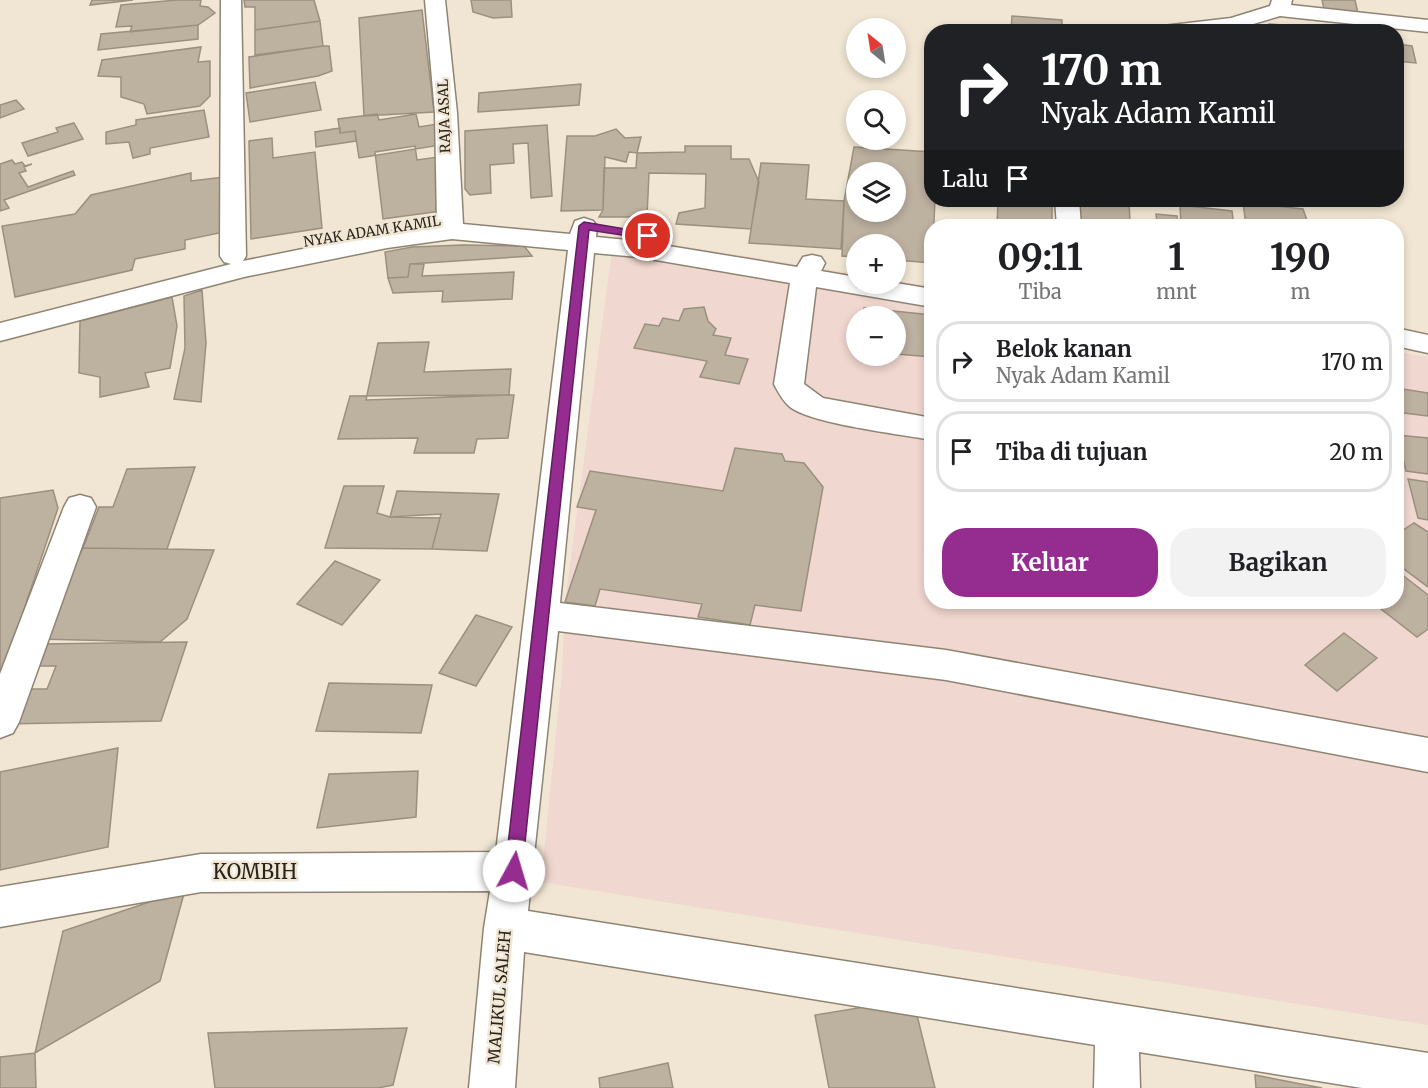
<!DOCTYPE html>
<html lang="id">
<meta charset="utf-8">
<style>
:root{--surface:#fff;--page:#f2f2f2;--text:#202124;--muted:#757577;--line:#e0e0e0;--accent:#952d91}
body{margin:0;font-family:Merriweather,serif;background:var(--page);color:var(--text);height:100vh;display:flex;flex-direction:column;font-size:22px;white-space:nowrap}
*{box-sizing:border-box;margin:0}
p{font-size:20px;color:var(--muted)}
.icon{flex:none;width:33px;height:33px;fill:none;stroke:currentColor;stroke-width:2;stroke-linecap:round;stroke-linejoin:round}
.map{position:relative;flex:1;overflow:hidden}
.details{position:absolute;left:924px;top:219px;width:480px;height:390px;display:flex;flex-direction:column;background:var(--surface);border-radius:24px;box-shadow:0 3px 9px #0003}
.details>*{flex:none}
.banner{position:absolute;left:924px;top:24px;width:480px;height:183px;border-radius:24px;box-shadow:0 3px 9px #0003;background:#202124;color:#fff;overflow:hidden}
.needle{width:39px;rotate:330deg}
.buttons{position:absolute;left:846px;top:18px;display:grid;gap:12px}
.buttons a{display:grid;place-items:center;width:60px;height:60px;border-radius:50%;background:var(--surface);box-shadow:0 3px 9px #0003;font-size:30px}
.pin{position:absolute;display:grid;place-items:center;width:51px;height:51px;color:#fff;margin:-26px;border:3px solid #fff;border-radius:50%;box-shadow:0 2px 6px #0007}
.me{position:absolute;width:66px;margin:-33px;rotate:6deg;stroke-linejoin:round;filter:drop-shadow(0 0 4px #0008)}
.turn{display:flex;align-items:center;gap:21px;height:126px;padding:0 18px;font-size:27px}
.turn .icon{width:78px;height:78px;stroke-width:2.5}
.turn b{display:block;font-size:42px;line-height:51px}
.then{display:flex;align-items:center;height:57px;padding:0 18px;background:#0003;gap:12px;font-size:22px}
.eta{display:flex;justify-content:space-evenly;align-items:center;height:102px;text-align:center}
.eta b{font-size:36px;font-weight:700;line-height:42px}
.button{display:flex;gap:12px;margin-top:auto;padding:12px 18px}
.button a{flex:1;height:69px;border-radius:24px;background:var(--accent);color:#fff;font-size:24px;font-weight:700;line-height:69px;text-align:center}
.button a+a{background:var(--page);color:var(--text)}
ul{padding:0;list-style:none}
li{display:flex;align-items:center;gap:18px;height:81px;margin:0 12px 9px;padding:0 6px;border:3px solid var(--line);border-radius:24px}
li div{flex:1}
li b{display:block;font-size:22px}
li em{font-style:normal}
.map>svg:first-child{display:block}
.commercial{fill:#f0d7cf;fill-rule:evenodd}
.building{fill:#bdb1a0;stroke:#9b907f;stroke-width:1.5;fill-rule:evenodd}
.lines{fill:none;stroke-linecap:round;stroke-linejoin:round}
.minor-casing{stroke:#8f8473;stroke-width:3}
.minor{fill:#fff;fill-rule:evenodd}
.route{fill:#952d91;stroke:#611d5e;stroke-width:1.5}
.labels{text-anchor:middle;stroke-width:5;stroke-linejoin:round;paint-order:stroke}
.far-street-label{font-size:14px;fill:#28241d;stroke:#f1e6d3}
.street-label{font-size:16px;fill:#28241d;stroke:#f1e6d3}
.near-street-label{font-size:20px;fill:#28241d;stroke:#f1e6d3}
</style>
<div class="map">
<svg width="1428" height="1088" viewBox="0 0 1428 1088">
<rect width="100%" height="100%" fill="#f1e6d3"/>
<!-- commercial -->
<path class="commercial" d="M614 235 856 274V284H896V281L931 286 932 602H1396L1397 352 1428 357V1025L541 882 562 673 565 602ZM856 316H896V356H856Z"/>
<!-- building -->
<path class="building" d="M92 0H133L90 5Z
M177 0H201L200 6 208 7 215 13 198 25 130 32 132 26 116 27 121 5Z
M244 0H314L320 21 255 30V7H245Z
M471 0H511L512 17 493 18 473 12Z
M1322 0H1355L1358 13 1324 9Z
M422 10 434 112 364 116 359 18Z
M1012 16 1062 20V32H1011Z
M320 21 323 46 255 55V30Z
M1270 24 1319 28 1322 32H1279Z
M198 25V39L98 50 101 34Z
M1396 44 1412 46 1416 63 1396 61Z
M323 46H329L332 71 318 76 250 88 249 57Z
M201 47 198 62 210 61V96L200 106 147 114 144 104 121 97V77L98 76 102 60Z
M315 82 321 110 250 122 246 93Z
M581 84 579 105 478 112 479 93Z
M16 100 24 109 0 118V105Z
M204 110 209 137 150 148V154L133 158 129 142 106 144V132L136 125V120Z
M377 114 379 120 416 114 419 127 437 124 441 145 359 158 355 131 340 133 338 119Z
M74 123 83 139 28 156 22 143 58 132 56 128Z
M547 125 552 196 531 198 528 143 513 144 514 163 490 165 491 193 470 195 465 189V131Z
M340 128V133L355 131 356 141 316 147 315 132Z
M616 129 625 138 641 137 637 153 629 152 626 162 605 157 603 210 561 211 567 136H595Z
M272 138 273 158 315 152 322 228 251 239 249 141Z
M415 146 417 160 438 157 448 210 383 219 375 152Z
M685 146H731V159H749L759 182 751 229 676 224 679 213 705 208 706 174 649 173 647 217H599L603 210 604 168H636L637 153 685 152Z
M854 147 932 152V200H935L932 263 896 260V244H856V257L842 256 844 201ZM856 172H896V212H856Z
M12 160 15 164 22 162 25 166 32 164 24 167 26 171 19 173 28 187 73 171 75 175 4 200 9 208 0 211V164Z
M761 163 809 165 806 199 844 201 841 249 749 243Z
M191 173V181L224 177V232L185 240V249L135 259 132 270 15 297 2 226 75 214 91 195Z
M998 200H1052V226H997Z
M1074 200H1144V204L1129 203 1130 220 1157 223 1156 214 1177 216 1178 226H1075Z
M1243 202 1303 209 1309 226H1246Z
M1180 205 1232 211 1234 226H1181Z
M463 245 524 246 532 256 410 264 408 277 388 278 385 252 412 247Z
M410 264H424L422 276 514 272 512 299 442 302 443 291 393 293 388 278 408 277Z
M202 290 206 343 201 402 174 399 185 348 184 296Z
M172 297 177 326 170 368 145 373 149 387 100 397V377L79 373 80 321Z
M704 307 708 321 716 329 713 335 731 338 725 355 748 359 739 384 700 377 707 361 634 348 645 324 659 326 663 318 679 321 684 309Z
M864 308 932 315V357L896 354V316H862Z
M429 342 424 372 511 369 509 395 366 400 378 343Z
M1396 388 1428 393V416L1396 412Z
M514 395 508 438 477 439 474 453H414L418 438 338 439 350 396Z
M1397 435 1428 438V474L1406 471Z
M735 448 782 454 785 461 804 463 823 487 801 611 755 605 750 625 698 617 702 604 600 589 595 606 565 602 596 510 577 507 590 471 723 491Z
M195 467 167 549 83 548 99 507H113L127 469Z
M1408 479 1428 482V520L1418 518Z
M344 486H384L377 513 390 517 441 514 432 549 325 548Z
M53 490 58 508 0 681V498Z
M397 491 499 494 487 551 432 549 440 518 390 517Z
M1396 491 1402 524 1396 523Z
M1414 523 1428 532V587L1396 563V535Z
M83 548 167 549 214 550 187 619 160 642 39 639Z
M335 561 380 580 342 625 297 604Z
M1396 570 1428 595V629L1417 637 1372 602H1396Z
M476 615 512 627 476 686 439 673Z
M1344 633 1377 658 1337 691 1305 665Z
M187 642 161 721 6 724 21 689H47L56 666H30L39 644Z
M329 683 432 685 421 733 316 731Z
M118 748 108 847 0 870V772Z
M418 771 416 817 317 828 329 774Z
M185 890 160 981 35 1053 63 931Z
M913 999 935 1088H829L815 1015Z
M407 1028 393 1085 378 1088H215L208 1033Z
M35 1053 36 1088H0V1057Z
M668 1063 673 1088H600L599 1078Z
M1255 1075 1322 1088H1256Z"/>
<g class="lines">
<!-- minor casing -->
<g class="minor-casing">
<path id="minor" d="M221 0H241L246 256 243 261 387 232 437 225 435 113 425 0H445L457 113 463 224 570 234 575 221 584 218 593 221 597 226 596 237 638 241 797 267 803 257 812 255 821 257 825 263 821 271 856 277V284L896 283 932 289V307L816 287 804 384 823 398 932 418V440C900 434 812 424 790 407 783 401 778 392 774 384L790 283 638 257 594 253 560 603 946 650 1428 738V772L946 680 558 631 528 911 1428 1053V1088H1362L1139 1052 1140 1088H1094L1095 1045 524 952 515 1088H469L484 928 490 891 201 892 0 927V887L201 854 496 852 568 250 452 239 387 248 244 277 0 341V323L231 264 224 262 220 256Z
M1272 0H1292L1291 5 1428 20V32L1280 16 1233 30 1153 32 1163 26 1231 18 1270 6Z
M1055 200H1079L1081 226H1057Z
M1396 328 1428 335V353L1396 346Z
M80 495 91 498 96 507 19 722 13 733 0 738V674L64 507 69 498Z"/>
</g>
<!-- minor -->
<use href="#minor" class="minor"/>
</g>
<!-- route -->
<path class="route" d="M584 222 648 233 654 236 648 239 589 230 522 871 520 877 514 879 508 877 505 871 579 226Z"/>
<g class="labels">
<!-- far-street labels -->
<g class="far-street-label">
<text transform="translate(444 116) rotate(-92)" y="5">RAJA ASAL</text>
<text transform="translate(372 231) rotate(-9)" y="5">NYAK ADAM KAMIL</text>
</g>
<!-- street labels -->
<g class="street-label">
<text transform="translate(499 997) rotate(-85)" y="6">MALIKUL SALEH</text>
</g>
<!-- near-street labels -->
<g class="near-street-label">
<text x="255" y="879">KOMBIH</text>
</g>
</g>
</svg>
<div class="buttons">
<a><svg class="needle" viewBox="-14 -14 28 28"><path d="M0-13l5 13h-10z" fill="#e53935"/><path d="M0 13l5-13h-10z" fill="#757577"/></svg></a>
<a><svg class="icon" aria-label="search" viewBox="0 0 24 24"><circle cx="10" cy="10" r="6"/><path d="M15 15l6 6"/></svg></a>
<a><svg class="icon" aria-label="layers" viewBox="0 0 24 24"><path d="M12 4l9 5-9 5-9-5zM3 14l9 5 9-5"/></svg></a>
<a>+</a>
<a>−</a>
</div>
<div class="pin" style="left:648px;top:236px;background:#d93025"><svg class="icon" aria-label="arrive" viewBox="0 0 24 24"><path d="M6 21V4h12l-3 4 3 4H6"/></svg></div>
<svg class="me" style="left:514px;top:871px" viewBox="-20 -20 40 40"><circle r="19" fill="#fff"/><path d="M0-13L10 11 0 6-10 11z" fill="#952d91"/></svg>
<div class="banner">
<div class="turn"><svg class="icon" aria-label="right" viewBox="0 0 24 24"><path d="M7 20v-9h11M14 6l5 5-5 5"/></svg><div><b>170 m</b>Nyak Adam Kamil</div></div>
<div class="then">Lalu<svg class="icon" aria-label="arrive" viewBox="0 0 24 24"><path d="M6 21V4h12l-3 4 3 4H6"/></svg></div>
</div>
<section class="details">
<div class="eta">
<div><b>09:11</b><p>Tiba</p></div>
<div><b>1</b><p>mnt</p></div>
<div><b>190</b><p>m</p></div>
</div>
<ul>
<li><svg class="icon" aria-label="right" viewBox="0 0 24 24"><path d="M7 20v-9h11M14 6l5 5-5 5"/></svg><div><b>Belok kanan</b><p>Nyak Adam Kamil</p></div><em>170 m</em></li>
<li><svg class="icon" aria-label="arrive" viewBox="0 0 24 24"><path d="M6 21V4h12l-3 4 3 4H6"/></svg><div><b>Tiba di tujuan</b></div><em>20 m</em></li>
</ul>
<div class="button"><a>Keluar</a><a>Bagikan</a></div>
</section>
</div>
